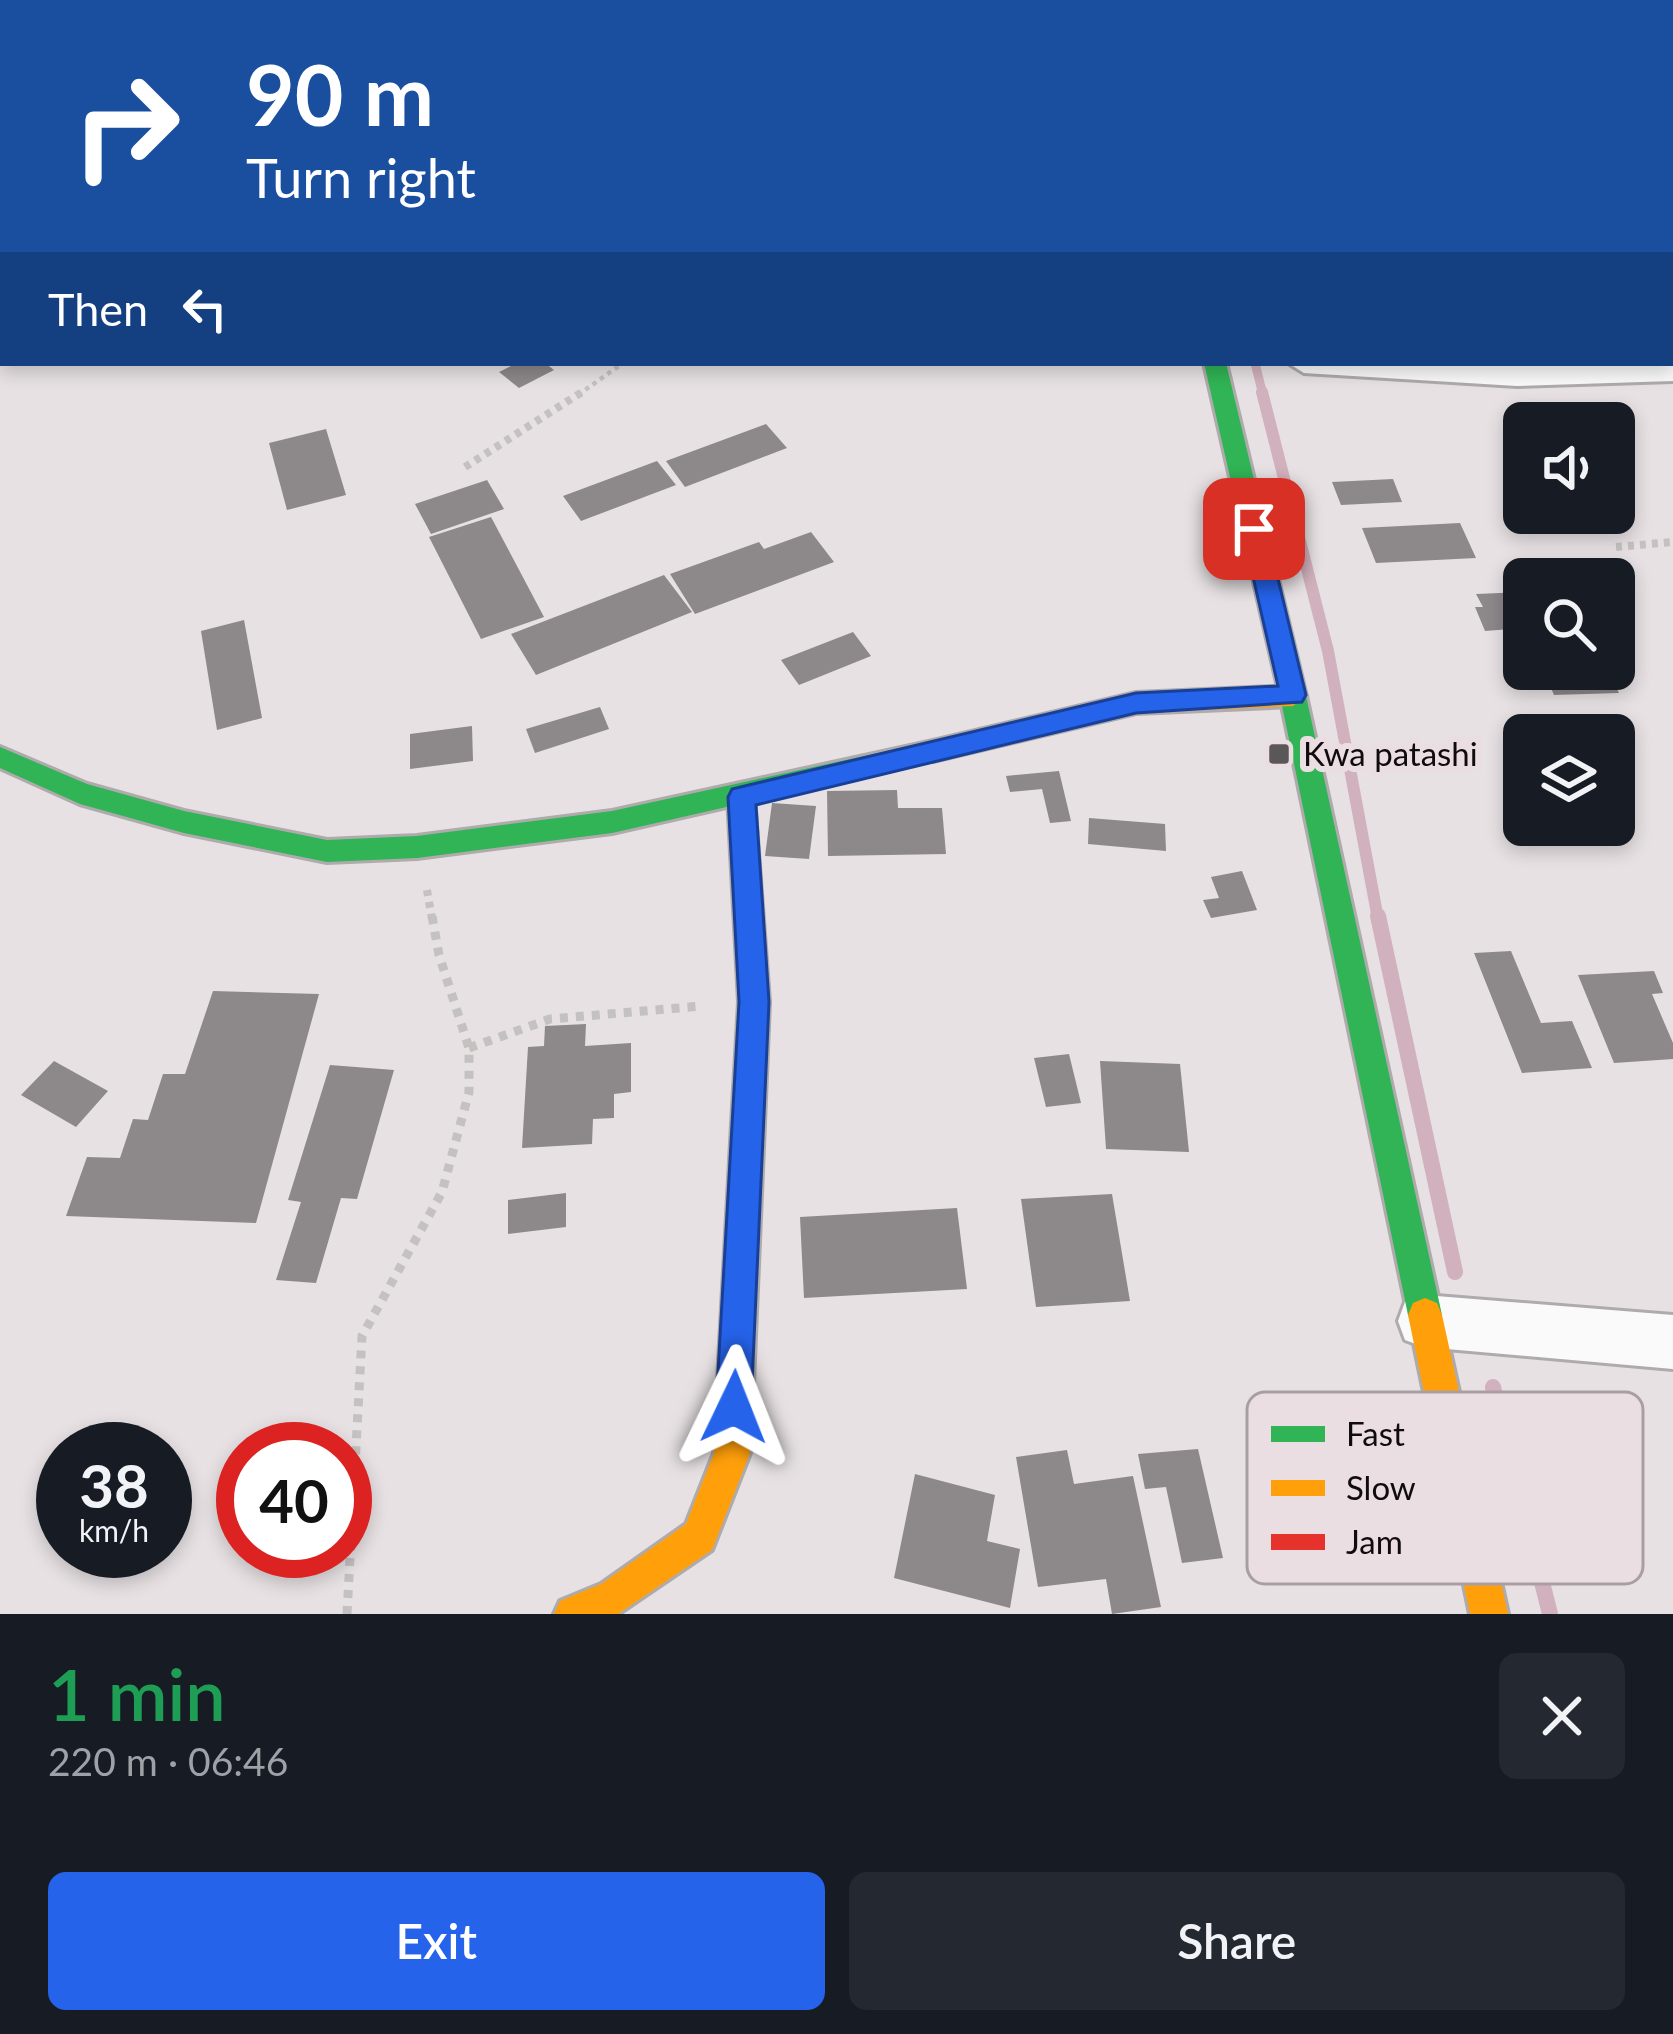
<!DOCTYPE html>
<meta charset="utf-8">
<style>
:root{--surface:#171b24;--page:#242831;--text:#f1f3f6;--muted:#9ea1a6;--accent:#2563eb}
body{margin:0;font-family:Lato,sans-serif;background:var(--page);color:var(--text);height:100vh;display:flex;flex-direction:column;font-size:45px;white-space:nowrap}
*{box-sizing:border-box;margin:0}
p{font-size:39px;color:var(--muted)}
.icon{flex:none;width:66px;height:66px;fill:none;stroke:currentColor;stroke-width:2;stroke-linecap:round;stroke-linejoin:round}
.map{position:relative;height:1614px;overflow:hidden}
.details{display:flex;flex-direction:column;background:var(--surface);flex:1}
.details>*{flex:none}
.banner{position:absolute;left:0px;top:0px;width:1674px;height:366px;box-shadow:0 6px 18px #0003;background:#1a4fa0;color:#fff;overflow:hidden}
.fabs{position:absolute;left:1503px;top:402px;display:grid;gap:24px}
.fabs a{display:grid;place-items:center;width:132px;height:132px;border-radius:18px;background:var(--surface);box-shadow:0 6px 18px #0003;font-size:60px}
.speed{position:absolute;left:36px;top:1422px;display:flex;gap:24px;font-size:60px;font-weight:700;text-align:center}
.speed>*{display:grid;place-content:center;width:156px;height:156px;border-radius:50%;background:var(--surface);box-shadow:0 6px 18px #0003;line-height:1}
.speed small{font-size:30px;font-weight:400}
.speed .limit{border:18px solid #d22;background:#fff;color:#111}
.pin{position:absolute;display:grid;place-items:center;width:102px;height:102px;color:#fff;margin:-51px;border-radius:24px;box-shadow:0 6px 18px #0006}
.me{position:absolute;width:132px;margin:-66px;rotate:2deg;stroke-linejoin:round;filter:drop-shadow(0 0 9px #0008)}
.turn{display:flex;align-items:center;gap:42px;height:252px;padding:0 48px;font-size:54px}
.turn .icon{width:156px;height:156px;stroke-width:2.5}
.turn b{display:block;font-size:84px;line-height:102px}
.then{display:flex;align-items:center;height:114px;padding:0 48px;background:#0003;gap:24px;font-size:45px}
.round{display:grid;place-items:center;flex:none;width:126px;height:126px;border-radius:18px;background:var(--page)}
.overview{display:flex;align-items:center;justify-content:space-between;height:204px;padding:0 48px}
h1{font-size:72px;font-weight:600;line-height:90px;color:#1e9e55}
.cta{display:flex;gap:24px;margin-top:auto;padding:24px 48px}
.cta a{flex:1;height:138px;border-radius:18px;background:var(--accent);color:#fff;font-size:48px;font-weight:600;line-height:138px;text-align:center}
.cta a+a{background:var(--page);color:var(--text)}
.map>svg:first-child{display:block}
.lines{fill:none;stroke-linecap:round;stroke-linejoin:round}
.stream-far2{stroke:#d1b1bd;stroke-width:9}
.stream-far1{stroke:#d1b1bd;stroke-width:12}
.stream{stroke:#d1b1bd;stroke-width:16}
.building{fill:#8d888a}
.street-casing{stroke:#afabad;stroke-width:6}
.fast-casing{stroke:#afabad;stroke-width:6}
.slow-casing{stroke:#afabad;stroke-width:6}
.jam-casing{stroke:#afabad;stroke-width:6}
.path-far2{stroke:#c4c1c1;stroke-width:4.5;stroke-dasharray:4.5 4.5;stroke-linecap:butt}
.path-far1{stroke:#c4c1c1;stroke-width:8;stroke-dasharray:6 6;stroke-linecap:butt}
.path{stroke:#c4c1c1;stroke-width:9;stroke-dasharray:8 8;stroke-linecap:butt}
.street{fill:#fbfafb;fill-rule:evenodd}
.fast{fill:#30b455;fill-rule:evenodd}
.slow{fill:#ff9f0a;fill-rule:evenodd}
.jam{fill:#e5322d;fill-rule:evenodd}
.route{fill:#2563eb;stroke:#184099;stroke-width:3}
.poi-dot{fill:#5b5758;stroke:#eadee2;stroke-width:4.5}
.labels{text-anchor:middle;stroke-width:12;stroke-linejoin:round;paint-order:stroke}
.poi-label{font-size:33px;fill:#100c0d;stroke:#eadee2;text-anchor:start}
.key{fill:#eadee2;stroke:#a99fa2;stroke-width:3}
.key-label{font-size:33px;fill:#100c0d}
</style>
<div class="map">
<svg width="1673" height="1614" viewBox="0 0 1673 1614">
<rect width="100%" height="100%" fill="#e7e1e3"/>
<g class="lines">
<!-- stream-far2 -->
<path class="stream-far2" d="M1255 363 1263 395"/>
<!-- stream-far1 -->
<path class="stream-far1" d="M1262 392 1328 651 1378 919"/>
<!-- stream -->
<path class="stream" d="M1378 916 1455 1272
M1493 1387 1550 1614"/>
</g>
<!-- building -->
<path class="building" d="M517 363H545L554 370 519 388 499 372Z
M766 424 787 448 685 487 666 461Z
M326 429 346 495 287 510 269 443Z
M657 461 676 485 581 521 563 496Z
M1393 479 1402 502 1341 505 1332 482Z
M487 480 504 509 431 534 415 504Z
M491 517 544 617 481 639 429 537Z
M1460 523 1476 558 1376 563 1362 528Z
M811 532 834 562 695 614 670 574 759 542 764 549Z
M664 575 692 612 536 675 511 634Z
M1524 592V628L1485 631 1475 607H1483L1476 594Z
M244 620 262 718 217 730 201 631Z
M853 632 871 656 799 685 781 660Z
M1608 670 1619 693 1554 695 1544 672Z
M600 707 609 729 535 753 526 729Z
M472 726 473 761 410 769V734Z
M1059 771 1071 821 1050 823 1042 789 1010 792 1006 776Z
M897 790 898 808H942L946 854 828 856 827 791Z
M772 803 816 806 809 859 765 856Z
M1089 818 1165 824 1166 851 1088 844Z
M1242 871 1257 910 1211 918 1203 900 1219 898 1211 877Z
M1511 951 1541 1023 1572 1021 1592 1068 1522 1073 1474 953Z
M1654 971 1663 993 1652 994 1673 1043V1059L1614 1063 1578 975Z
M213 991 319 994 256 1223 66 1216 87 1157 120 1158 133 1119 148 1120 163 1074H185Z
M586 1024 585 1046 631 1043V1092L614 1094V1118L593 1119 592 1144 522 1148 528 1047 544 1046 545 1026Z
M1069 1054 1081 1103 1046 1107 1034 1058Z
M54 1061 108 1091 76 1127 21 1095Z
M1100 1061 1180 1064 1189 1152 1106 1149Z
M330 1065 394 1070 357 1199 341 1198 316 1283 276 1280 301 1202 288 1200Z
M566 1193V1227L508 1234V1200Z
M1112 1194 1130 1301 1036 1307 1021 1199Z
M957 1208 967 1289 804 1298 800 1217Z
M1198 1449 1223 1558 1182 1563 1166 1487 1145 1489 1138 1454Z
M1067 1450 1074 1484 1133 1476 1161 1607 1112 1614 1106 1579 1038 1587 1016 1457Z
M915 1474 995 1495 987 1541 1020 1549 1010 1608 894 1578Z"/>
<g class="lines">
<!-- street casing -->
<g class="street-casing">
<path id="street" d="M126 0H152L124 3Z
M817 0H843V3H817Z
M1480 0H1506L1509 3H1483Z
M0 98H3V114H0Z
M1671 135H1673V152H1671Z
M3 228V249L0 250V229Z
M1673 361V381L1517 386 1304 373 1288 363 1517 366Z
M1424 1295 1673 1315V1369L1424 1347 1405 1340 1398 1321 1405 1302Z"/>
</g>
<!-- fast casing -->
<g class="fast-casing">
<path id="fast" d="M1204 363H1226L1306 696 1442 1315 1437 1327 1425 1332 1413 1327 1408 1315 1280 696Z
M933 741 942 744 946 751 942 758 612 833 417 858 327 862 184 833 80 804 0 768V747L87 784 184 811 327 840 417 836 612 811Z"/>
</g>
<!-- slow casing -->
<g class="slow-casing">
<path id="slow" d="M1136 0H1152V3H1136Z
M1293 686 1306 696 1293 706 1136 713 933 761 920 751 933 741 1136 693Z
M748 1110 759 1114 764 1124 750 1453 712 1550 618 1614H554L560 1601 601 1584 686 1524 714 1453 732 1124 737 1114Z
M1425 1298 1437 1303 1442 1315 1508 1614H1470L1408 1315 1413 1303Z"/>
</g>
<!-- jam casing -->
<g class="jam-casing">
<path id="jam" d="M741 786 750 789 754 797 769 1002 764 1124 759 1134 748 1138 737 1134 732 1124 739 1002 728 797 732 789Z"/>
</g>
<!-- path-far2 -->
<path class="path-far2" d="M578 395 623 363"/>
<!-- path-far1 -->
<path class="path-far1" d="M465 467 582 392
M1616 547 1673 542
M427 890 432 919"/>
<!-- path -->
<path class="path" d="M469 1048 550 1019 702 1006
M347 1614 362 1336 442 1192 469 1092V1048L439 955 432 916"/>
<!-- street -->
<use href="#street" class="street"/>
<!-- fast -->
<use href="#fast" class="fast"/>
<!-- slow -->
<use href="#slow" class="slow"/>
<!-- jam -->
<use href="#jam" class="jam"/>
</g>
<!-- route -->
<path class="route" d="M1254 521 1266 529 1306 695 1302 702 1136 713 756 805 769 1002 751 1407 746 1420 734 1425 721 1420 716 1407 739 1002 728 797 732 789 1136 693 1278 686 1242 529Z"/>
<!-- markers -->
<rect class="poi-dot" x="1267" y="742" width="24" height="24" rx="6"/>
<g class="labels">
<!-- poi labels -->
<g class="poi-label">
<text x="1303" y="766">Kwa patashi</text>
</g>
</g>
<!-- legend -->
<rect x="1247" y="1392" width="396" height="192" rx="18" class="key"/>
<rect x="1271" y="1426" width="54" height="16" fill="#30b455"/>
<rect x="1271" y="1480" width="54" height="16" fill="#ff9f0a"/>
<rect x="1271" y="1534" width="54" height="16" fill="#e5322d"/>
<g class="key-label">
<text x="1346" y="1446">Fast</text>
<text x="1346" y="1500">Slow</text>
<text x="1346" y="1554">Jam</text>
</g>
</svg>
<div class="fabs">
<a><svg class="icon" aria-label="sound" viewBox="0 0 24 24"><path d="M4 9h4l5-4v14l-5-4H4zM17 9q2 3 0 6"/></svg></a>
<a><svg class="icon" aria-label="search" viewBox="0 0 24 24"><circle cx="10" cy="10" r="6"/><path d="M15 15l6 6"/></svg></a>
<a><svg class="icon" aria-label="layers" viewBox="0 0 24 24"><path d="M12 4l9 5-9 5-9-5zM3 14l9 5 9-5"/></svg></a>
</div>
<div class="speed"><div>38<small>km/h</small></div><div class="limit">40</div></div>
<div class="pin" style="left:1254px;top:529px;background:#d93025"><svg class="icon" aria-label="arrive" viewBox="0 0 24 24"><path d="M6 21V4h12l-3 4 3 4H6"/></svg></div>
<svg class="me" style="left:734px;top:1407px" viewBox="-20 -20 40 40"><path d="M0-17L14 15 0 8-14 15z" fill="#2563eb" stroke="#fff" stroke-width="4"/></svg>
<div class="banner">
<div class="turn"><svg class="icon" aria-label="right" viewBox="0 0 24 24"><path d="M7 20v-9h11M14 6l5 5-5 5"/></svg><div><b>90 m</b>Turn right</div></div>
<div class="then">Then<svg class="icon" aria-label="left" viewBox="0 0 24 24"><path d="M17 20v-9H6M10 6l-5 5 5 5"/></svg></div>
</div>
</div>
<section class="details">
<div class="overview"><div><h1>1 min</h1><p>220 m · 06:46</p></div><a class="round"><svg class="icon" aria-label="close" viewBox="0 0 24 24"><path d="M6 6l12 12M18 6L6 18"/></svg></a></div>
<div class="cta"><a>Exit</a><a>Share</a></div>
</section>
